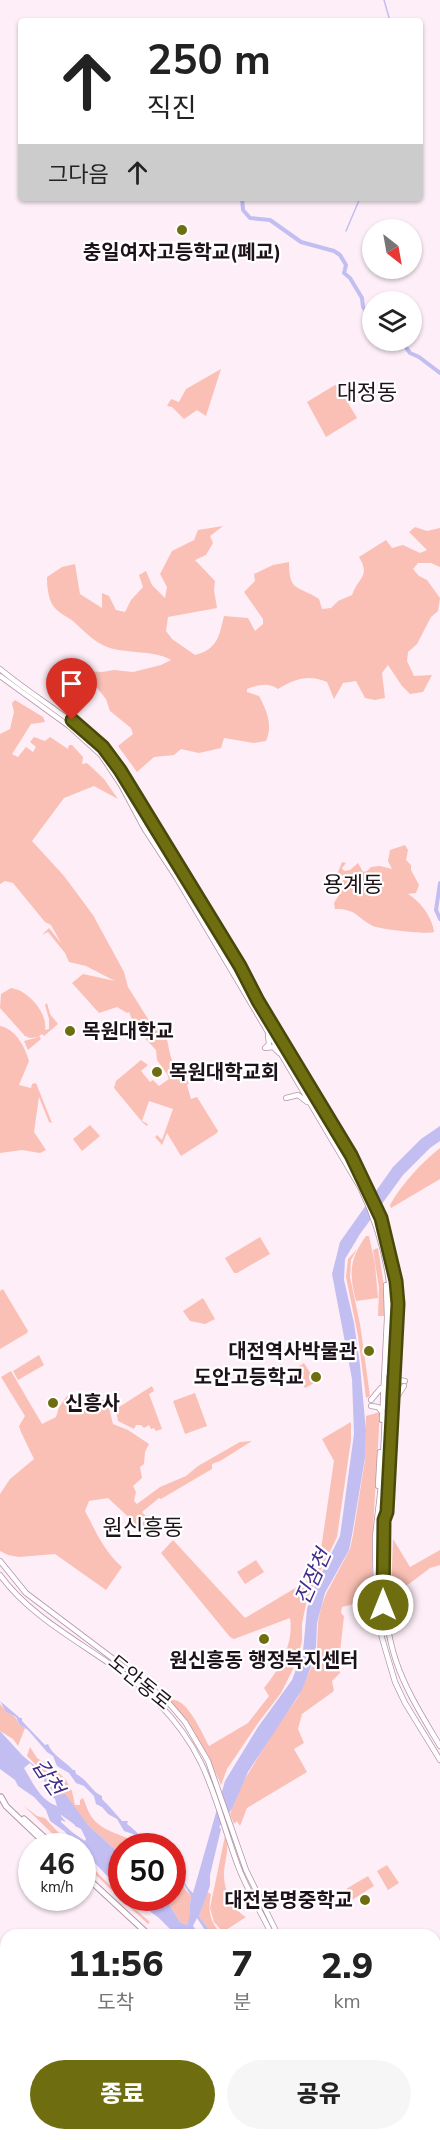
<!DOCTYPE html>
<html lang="ko">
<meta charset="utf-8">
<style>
:root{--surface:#fff;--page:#f6f6f6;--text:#222;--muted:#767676;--accent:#6e6e11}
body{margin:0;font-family:"Nunito Sans","Noto Sans KR",sans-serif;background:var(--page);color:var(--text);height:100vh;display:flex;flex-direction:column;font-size:22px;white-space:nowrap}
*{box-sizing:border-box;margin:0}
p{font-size:20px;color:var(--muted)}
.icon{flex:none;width:33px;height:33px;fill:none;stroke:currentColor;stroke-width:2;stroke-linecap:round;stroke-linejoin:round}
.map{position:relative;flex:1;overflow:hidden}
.drawer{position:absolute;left:0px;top:1929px;width:441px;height:212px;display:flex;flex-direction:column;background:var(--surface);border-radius:18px 18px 0 0;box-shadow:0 2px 4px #0004}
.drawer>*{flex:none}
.guide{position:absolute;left:18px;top:18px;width:405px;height:183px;border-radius:6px;box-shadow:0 2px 4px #0004;background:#fff;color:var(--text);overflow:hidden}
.needle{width:39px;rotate:149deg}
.tools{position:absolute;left:362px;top:219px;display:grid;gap:12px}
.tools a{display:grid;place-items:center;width:60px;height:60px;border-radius:50%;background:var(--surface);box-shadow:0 2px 4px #0004;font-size:30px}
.speed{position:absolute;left:18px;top:1833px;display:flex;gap:12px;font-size:30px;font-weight:700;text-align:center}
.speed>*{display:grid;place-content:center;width:78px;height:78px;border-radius:50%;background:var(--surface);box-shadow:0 2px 4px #0004;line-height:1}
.speed small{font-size:15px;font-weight:400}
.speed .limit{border:9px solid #d22;background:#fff;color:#111}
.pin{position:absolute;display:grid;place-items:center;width:51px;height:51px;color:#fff;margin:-62px -26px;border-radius:50% 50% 50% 0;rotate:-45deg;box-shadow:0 0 6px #0007}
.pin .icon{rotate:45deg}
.me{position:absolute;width:66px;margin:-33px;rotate:0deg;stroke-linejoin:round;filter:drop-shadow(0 0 4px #0008)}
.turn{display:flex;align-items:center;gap:21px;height:126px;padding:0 30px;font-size:27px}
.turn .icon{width:78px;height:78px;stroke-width:2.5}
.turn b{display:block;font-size:42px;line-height:51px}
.then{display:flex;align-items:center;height:57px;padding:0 30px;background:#0003;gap:12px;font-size:22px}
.eta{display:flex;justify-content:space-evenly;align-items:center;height:102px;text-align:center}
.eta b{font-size:36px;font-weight:800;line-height:42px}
.primary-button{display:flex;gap:12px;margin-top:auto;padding:12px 30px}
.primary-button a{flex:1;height:69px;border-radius:36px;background:var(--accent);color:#fff;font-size:24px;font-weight:800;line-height:69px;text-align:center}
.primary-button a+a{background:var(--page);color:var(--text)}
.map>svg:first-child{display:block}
.green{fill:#fac0b5}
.water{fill:#c2bef2;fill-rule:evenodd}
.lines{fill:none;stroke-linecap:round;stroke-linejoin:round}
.stream{stroke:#c2bef2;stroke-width:1.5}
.river{stroke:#c2bef2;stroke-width:4}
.secondary-tunnel{stroke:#dccdd6;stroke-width:4.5;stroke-dasharray:4.5 2;stroke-linecap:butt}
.secondary-casing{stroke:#b595a9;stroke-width:6}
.primary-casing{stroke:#b595a9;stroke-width:7}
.secondary{stroke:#fff;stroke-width:4.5}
.primary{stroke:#fff;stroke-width:5}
.route-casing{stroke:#48480b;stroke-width:15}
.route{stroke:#6e6e11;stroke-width:10}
.poi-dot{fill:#6e6e11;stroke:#fff;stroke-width:2}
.labels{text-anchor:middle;stroke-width:4.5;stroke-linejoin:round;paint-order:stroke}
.poi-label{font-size:20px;font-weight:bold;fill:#1e121a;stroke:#fff;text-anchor:start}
.street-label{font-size:20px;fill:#1e121a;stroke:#fff}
.water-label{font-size:21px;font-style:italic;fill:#422b8b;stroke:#fff}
.quarter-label{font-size:22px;fill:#1e121a;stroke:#fff}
</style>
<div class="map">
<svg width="440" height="2140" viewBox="0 0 440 2140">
<rect width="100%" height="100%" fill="#fdeef7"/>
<!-- green -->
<path class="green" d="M221 369 206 416 197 410 184 419 172 407 167 406 171 399 179 402 186 389Z
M335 385 338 386 357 418 326 437 307 402Z
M223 526 210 536 213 543 206 555 195 560 215 581 214 590 217 608 168 617 166 631 172 639 195 655C218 649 219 636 224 616L248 618 255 631 263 624V619L244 592 255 581 254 574 273 565 289 562C289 592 297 585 319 599L322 609 331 608 338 601 352 595C358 577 371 577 359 557L386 540 392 548 403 545 420 553 427 550 409 532 415 527 427 531 440 528V567L431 563H418L413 569 419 576 427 580 440 598 438 611 431 617 417 644 408 652 407 661 414 676 432 675 423 692 410 694 402 686 388 665 382 673 385 698 375 700 365 698 356 681 343 683 334 699 327 682C308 674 295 679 278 689 268 682 258 685 247 689V692L259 696C267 711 273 725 266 741L254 743 224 738 221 748 199 753 181 749 174 755 154 757 137 772 118 746 133 734 131 728 110 711 106 699 90 679 87 671 102 672 114 670 133 672 161 665 171 660C155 650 126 654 107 647 94 642 84 631 74 622 67 616 57 613 52 604 48 596 47 586 47 577L62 567 75 564 80 594 102 608V593L109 596 116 610 125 612 131 600 143 587 139 575 146 571 152 585 165 598 167 587 160 574 172 551 194 540 198 530Z
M15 700 43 717 45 722 31 724 12 754 18 757 26 747 33 752 36 747 30 742 34 737 45 741 50 737 68 749 69 745H72L83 757 82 764 87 763 104 779 118 799 94 786 64 798 32 841 64 876 93 915 124 972 128 987 153 1027 155 1025 160 1030 164 1032C169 1041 168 1050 172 1060 174 1067 185 1076 189 1083L187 1085 191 1099 197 1097 218 1131 217 1133 181 1156 167 1133 162 1145 155 1137 157 1135 162 1140 173 1109 149 1101 142 1121 148 1124 147 1126 143 1123 114 1088 116 1081 141 1060 148 1065 141 1071 150 1082 153 1080 159 1086 169 1079 167 1074 157 1060 156 1050 136 1029 129 1012 127 1013 117 1007 99 1013 72 983 83 974 115 981 86 966 69 962 65 953 48 932 42 935 49 928 61 943 51 925 45 922 13 883 5 881 0 884V734L10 729 14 712 12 703Z
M405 845 408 850 406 860 411 865V870L419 885 416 893 408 894C420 901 433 918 434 932 428 935 379 929 373 926 355 917 358 909 335 909L334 903 339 895 327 887 329 883H342L344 877 338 872 342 862 346 863 342 868 344 871 350 870 358 863 363 872 367 871 371 867 380 866 392 869 388 861 390 850Z
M11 988C28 990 48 1013 45 1030L49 1029V1019L45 1005 47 1003 50 1014 58 1024 44 1036 42 1034 39 1036 41 1039 28 1050 24 1041 39 1037 30 1038 25 1036 0 1008 1 994Z
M0 1026C16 1029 25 1047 29 1061L19 1085 31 1088 32 1084 36 1083 52 1123 49 1122 39 1097 34 1132 46 1150 40 1153 22 1150 0 1153Z
M90 1125 100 1136 82 1151 73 1139Z
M440 1148V1179L391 1208 390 1205C401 1185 421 1163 440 1148Z
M366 1236H369L375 1264 378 1298 356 1301C349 1273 349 1260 366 1236Z
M260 1237 270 1254 237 1273H234L225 1258Z
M378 1248 385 1292 384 1316H378L379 1288 373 1250Z
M357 1249 351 1260 350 1277 360 1324 370 1396 366 1398 358 1336 346 1277 348 1259Z
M3 1289 28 1331 27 1333 0 1349V1291Z
M203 1298 215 1319 205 1324 190 1321 183 1311Z
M39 1355 44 1365 18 1380 13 1371Z
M304 1363 316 1382 305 1388 293 1370Z
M11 1371 42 1424 56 1417 59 1407 67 1396 81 1401 107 1400 113 1424 128 1430 149 1444 145 1452 144 1464 140 1467 142 1478 133 1486 136 1492 134 1501 137 1504 160 1487 186 1476 198 1466 240 1442 252 1441 220 1461 212 1464V1469L161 1499 159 1498 142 1512 158 1529 149 1537C135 1523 122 1511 108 1498L89 1501 85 1511C96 1532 104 1551 122 1567L106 1590 55 1554 19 1557 8 1555 0 1551V1494L10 1479 34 1459 21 1432 19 1426 25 1416 1 1377Z
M152 1386 154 1391 149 1394 162 1429 156 1431 154 1428 151 1429 149 1425 144 1428 141 1425H136L134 1429 118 1421 116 1409Z
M195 1393 207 1426 185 1434 173 1401Z
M380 1412 372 1545V1597L370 1600 342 1607 341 1613 344 1616 339 1661 340 1673 332 1681 334 1691 302 1714 298 1729 304 1743 294 1749 307 1772 247 1808 240 1826 237 1821 234 1824 230 1814 243 1782 276 1728 298 1697 312 1666 317 1648 318 1622 321 1608 326 1594 350 1549 353 1535 365 1460 366 1416Z
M351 1422V1440L337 1537 307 1599 302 1624V1641L297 1661 281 1693 258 1723 227 1769 221 1785C210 1758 189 1721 169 1700 186 1695 202 1733 209 1746L248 1723 269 1696 264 1688C280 1669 294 1643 290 1618L234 1639 230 1637 161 1553 173 1540 245 1618 307 1581 320 1556 334 1461 322 1439Z
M393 1539 410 1567 440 1550V1565L430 1568 409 1584 391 1592Z
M256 1560 264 1572 245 1584 237 1572Z
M0 1704 7 1712 15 1717 19 1724 25 1728 18 1746 13 1739 0 1731Z
M30 1747 37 1758 56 1770 66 1780 72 1791 75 1805H80V1800L83 1798C86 1804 87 1810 91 1816 103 1834 125 1833 140 1846H122L121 1855 56 1796 49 1786 47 1776 27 1756Z
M23 1805 37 1816 45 1818 71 1846H65Z
M225 1836C230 1849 225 1858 224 1872 223 1888 232 1909 246 1917L223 1932 214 1922 210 1908Z
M83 1858 122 1898 150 1922 148 1924 83 1863Z
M387 1865 399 1883 388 1890 377 1871Z
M173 1875 179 1877 185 1889 191 1896 189 1913 193 1918 189 1926 180 1922 165 1898H172Z
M368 1876 374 1886 352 1900 346 1889Z
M207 1892 211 1894C208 1909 209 1922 221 1933L213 1935 199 1916Z
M0 1959 6 1961V2134H122L123 2140H0V2075L4 2059 0 2049Z
M440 2105V2140H404L402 2135 435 2134V2107Z"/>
<!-- water -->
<path class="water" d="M440 1126V1141L430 1148 403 1175 360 1234 345 1259 344 1280 354 1323 360 1365 366 1431 365 1458 352 1535 349 1550 325 1593 317 1623 316 1647 312 1664 302 1690 248 1772 232 1809 219 1827 221 1829 210 1875V1886L199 1916 213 1935 207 1933 197 1918 193 1926 196 1930 191 1931V1935H176L159 1918 132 1898H165L180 1922 189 1926 193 1918 189 1913 191 1896 173 1867C181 1871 184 1886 193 1893L225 1781 258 1727 292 1680 303 1651 307 1609 312 1592 340 1536 354 1434 352 1379 332 1274 340 1242 393 1167 421 1139Z
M0 1701 20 1718H22V1721L45 1745 48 1744C52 1755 65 1761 73 1770H75L76 1774C87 1779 92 1792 102 1796V1799C107 1804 118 1816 122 1821H128L127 1824C132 1827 147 1842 149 1846L133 1834 124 1831 117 1819 108 1814 102 1807 96 1804 94 1796 84 1786 76 1783 69 1773 57 1766 53 1756 47 1752 28 1730 19 1724 16 1717 6 1712Z
M0 1731 23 1756 47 1776 49 1786 56 1795 65 1794 88 1825 121 1855V1890L83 1851 82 1846H78L64 1831 50 1821 46 1810 34 1797 18 1786 15 1780 0 1769ZM30 1763 43 1776 46 1787 50 1795 55 1799 57 1806C40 1800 33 1783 24 1768ZM61 1813H65L74 1820 75 1826 81 1829 86 1839 85 1841 72 1832 61 1822V1820L66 1822 61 1816Z"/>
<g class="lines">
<!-- stream -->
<path class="stream" d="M384 0 390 21
M346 231 360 198"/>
<!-- river -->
<path class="river" d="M242 198 243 210 250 218 270 220 301 242 334 251 340 255 346 265 344 273 350 278 362 298 363 307 372 319
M396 340 405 346 410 353 419 357 440 373
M440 883 436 910 440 919
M59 1811 77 1824
M187 1935 193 1911"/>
<!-- secondary-tunnel -->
<path class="secondary-tunnel" d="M385 1415 387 1373
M389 1415 391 1373"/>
<!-- secondary casing -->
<g class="secondary-casing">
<path id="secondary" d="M0 669C41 703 88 726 121 770L240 966 258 1001 351 1155 373 1200 389 1245 394 1277 391 1373
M0 676 69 726 101 755 121 785 144 828 176 877 361 1189C377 1223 388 1262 391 1300 392 1324 389 1349 387 1373
M268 1035 269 1044 265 1048 273 1047 279 1053
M286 1098 298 1095 307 1102
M396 1376 399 1380 405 1381
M371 1400 381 1388
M395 1400 404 1386
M371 1406 378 1407 381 1411
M385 1415 382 1477 375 1537 376 1608 382 1638 395 1682 405 1703 440 1760
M389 1415C385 1492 372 1588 396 1661 406 1691 424 1719 440 1746
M382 1420 387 1318 386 1285
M378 1486 380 1452
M388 1493 398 1317 396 1283
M0 1561 26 1593 140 1679 167 1701 185 1722 208 1761 246 1870 278 1935
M0 1575C40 1630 112 1655 159 1704 210 1756 214 1801 238 1866 247 1890 261 1912 272 1935
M383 1588 389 1594 395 1595
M387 1617 390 1604 399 1597
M326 2140 327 2134
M330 2140 331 2134"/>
</g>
<!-- primary casing -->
<g class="primary-casing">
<path id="primary" d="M1 1797 6 1806 48 1846
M24 1819 54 1846
M82 1873 149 1935
M435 2001 440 2000
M435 2008 440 2007
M135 2140 136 2134
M146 2140 147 2134
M235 2140 236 2134
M242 2140 243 2134"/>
</g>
<!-- secondary -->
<use href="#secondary" class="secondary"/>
<!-- primary -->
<use href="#primary" class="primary"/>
</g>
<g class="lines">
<!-- route casing -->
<g class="route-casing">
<path id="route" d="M72 720 103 747 120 770 240 966 258 1001 351 1155 381 1218 396 1281 398 1304 387 1512 384 1520 383 1605"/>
</g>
<!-- route -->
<use href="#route" class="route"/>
</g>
<!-- markers -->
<g class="poi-dot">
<circle cx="182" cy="230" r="6"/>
<circle cx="70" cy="1031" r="6"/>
<circle cx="157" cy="1072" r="6"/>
<circle cx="369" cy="1351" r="6"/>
<circle cx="316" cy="1377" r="6"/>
<circle cx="53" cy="1403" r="6"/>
<circle cx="264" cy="1639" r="6"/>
<circle cx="365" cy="1900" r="6"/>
</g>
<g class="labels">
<!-- poi labels -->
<g class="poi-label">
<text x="182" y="259" text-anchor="middle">충일여자고등학교(폐교)</text>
<text x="82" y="1038">목원대학교</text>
<text x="169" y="1079">목원대학교회</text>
<text x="357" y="1358" text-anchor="end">대전역사박물관</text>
<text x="304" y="1384" text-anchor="end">도안고등학교</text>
<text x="65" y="1410">신흥사</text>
<text x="264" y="1667" text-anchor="middle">원신흥동 행정복지센터</text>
<text x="353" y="1907" text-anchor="end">대전봉명중학교</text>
</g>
<!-- street labels -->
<g class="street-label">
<text transform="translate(140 1682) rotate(39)" y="7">도안동로</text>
</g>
<!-- water labels -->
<g class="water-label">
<text transform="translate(313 1577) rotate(-66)" y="7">진잠천</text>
<text transform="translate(48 1777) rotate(56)" y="7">갑천</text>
</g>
<!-- quarter labels -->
<g class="quarter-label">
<text x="367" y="400">대정동</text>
<text x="353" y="892">용계동</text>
<text x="143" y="1535">원신흥동</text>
</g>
</g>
</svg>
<div class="tools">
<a><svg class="needle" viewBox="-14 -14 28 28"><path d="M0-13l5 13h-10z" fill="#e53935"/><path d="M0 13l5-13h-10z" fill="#767676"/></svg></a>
<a><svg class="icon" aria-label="layers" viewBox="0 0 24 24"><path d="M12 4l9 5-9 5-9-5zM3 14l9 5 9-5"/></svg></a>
</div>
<div class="speed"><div>46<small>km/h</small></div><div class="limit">50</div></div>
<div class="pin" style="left:72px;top:720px;background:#d93025"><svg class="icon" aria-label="arrive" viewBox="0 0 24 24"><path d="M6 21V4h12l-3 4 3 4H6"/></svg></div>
<svg class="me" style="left:383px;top:1605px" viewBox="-20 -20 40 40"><circle r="17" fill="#6e6e11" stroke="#fff" stroke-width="3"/><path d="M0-11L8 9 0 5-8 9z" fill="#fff"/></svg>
<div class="guide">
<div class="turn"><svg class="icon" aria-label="ahead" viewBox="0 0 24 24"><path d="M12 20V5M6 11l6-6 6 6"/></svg><div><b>250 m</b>직진</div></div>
<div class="then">그다음<svg class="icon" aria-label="ahead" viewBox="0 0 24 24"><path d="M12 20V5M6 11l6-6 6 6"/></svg></div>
</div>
<section class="drawer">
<div class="eta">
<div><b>11:56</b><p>도착</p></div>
<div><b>7</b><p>분</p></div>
<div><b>2.9</b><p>km</p></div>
</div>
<div class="primary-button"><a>종료</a><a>공유</a></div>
</section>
</div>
